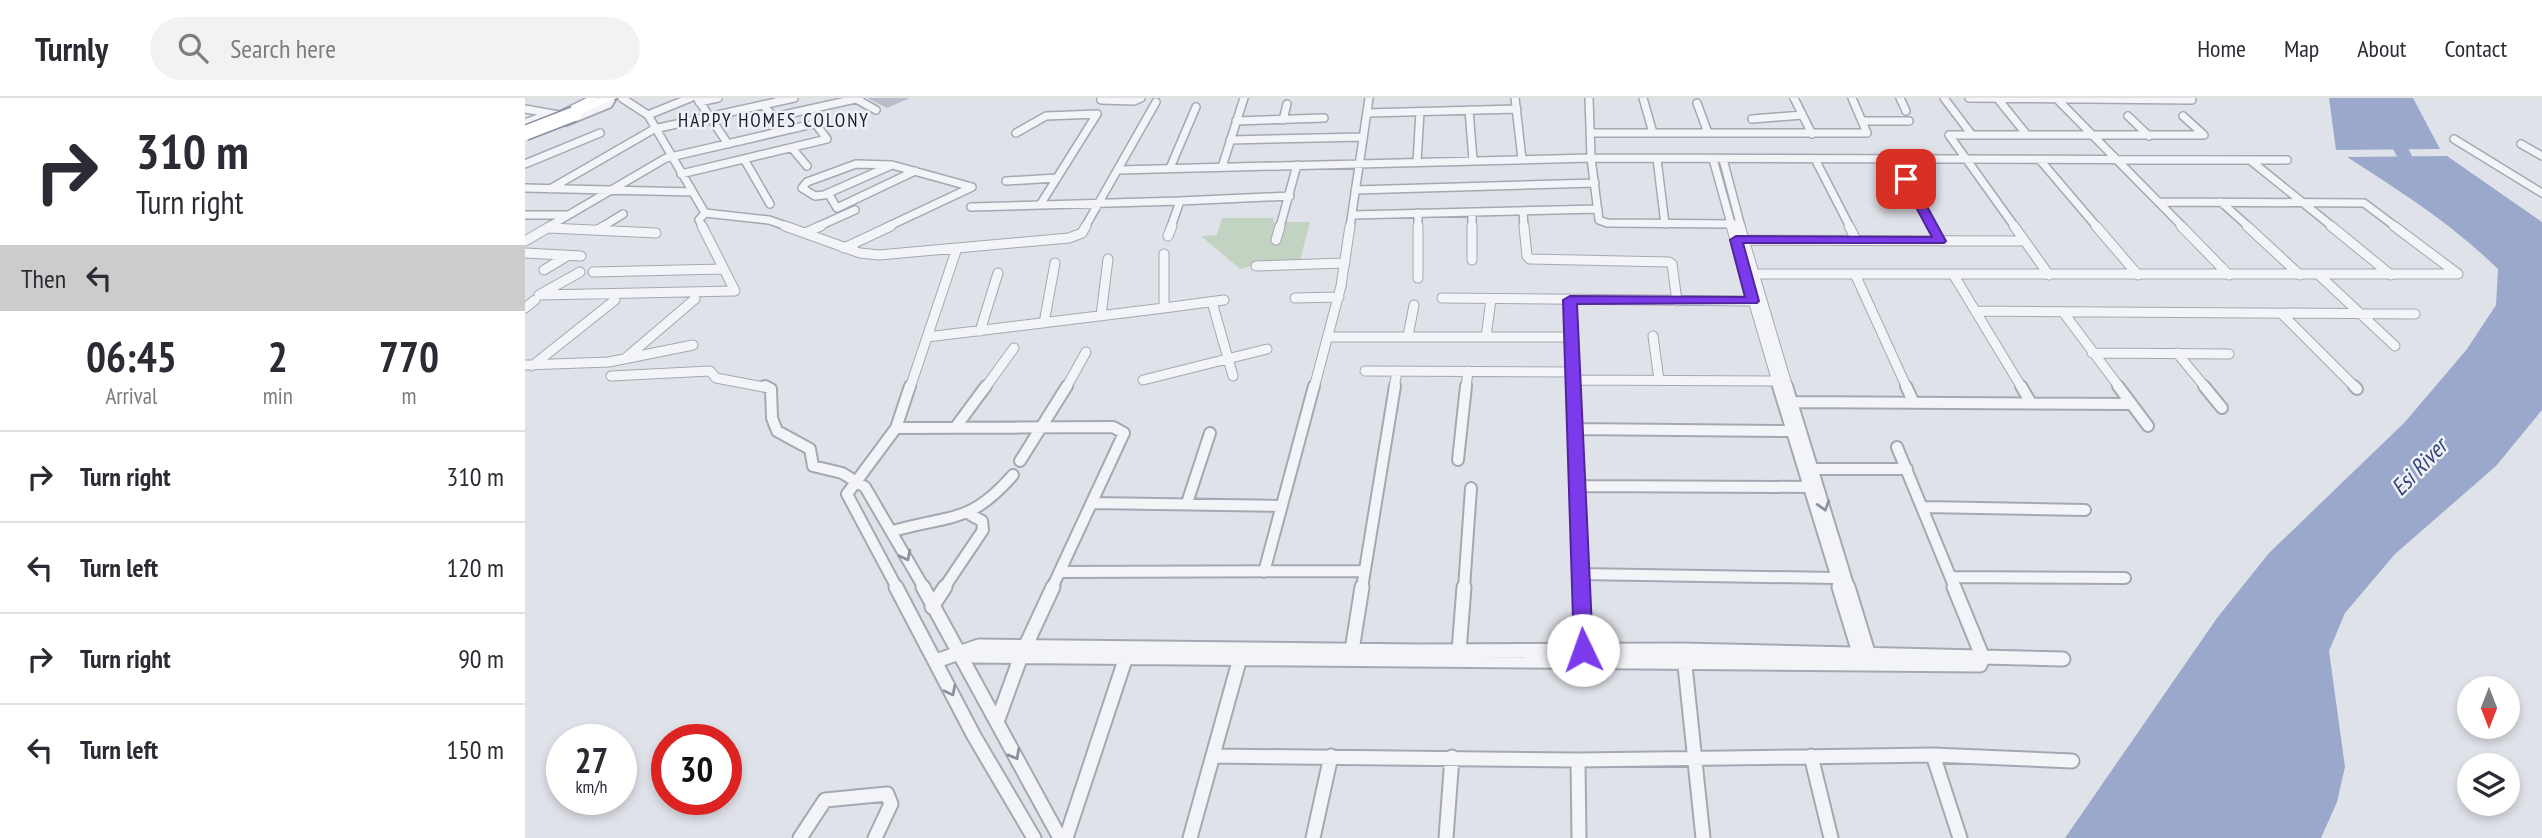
<!DOCTYPE html>
<style>
:root{--surface:#fff;--page:#f2f2f3;--text:#2b2b33;--muted:#7c7c81;--line:#e1e1e2}
body{margin:0;font-family:"PT Sans Narrow",sans-serif;background:var(--page);color:var(--text);height:100vh;display:flex;flex-direction:column;font-size:26px;white-space:nowrap}
*{box-sizing:border-box;margin:0}
p{font-size:23px;color:var(--muted)}
.icon{flex:none;width:38px;height:38px;fill:none;stroke:currentColor;stroke-width:2;stroke-linecap:round;stroke-linejoin:round}
.map{position:relative;flex:1;overflow:hidden}
.drawer{display:flex;flex-direction:column;background:var(--surface);width:525px}
.drawer>*{flex:none}
.hud{background:#fff;color:var(--text);overflow:hidden}
.needle{width:46px;rotate:180deg}
.fabs{position:absolute;left:1932px;top:578px;display:grid;gap:14px}
.fabs a{display:grid;place-items:center;width:63px;height:63px;border-radius:50%;background:var(--surface);box-shadow:0 4px 10px #0003;font-size:35px}
.speed{position:absolute;left:21px;top:626px;display:flex;gap:14px;font-size:35px;font-weight:700;text-align:center}
.speed>*{display:grid;place-content:center;width:91px;height:91px;border-radius:50%;background:var(--surface);box-shadow:0 4px 10px #0003;line-height:1}
.speed small{font-size:18px;font-weight:400}
.speed .limit{border:10px solid #d22;background:#fff;color:#111}
.pin{position:absolute;display:grid;place-items:center;width:60px;height:60px;color:#fff;margin:-30px;border-radius:14px;box-shadow:0 4px 10px #0006}
.me{position:absolute;width:77px;margin:-38px;rotate:357deg;stroke-linejoin:round;filter:drop-shadow(0 0 5px #0008)}
.turn{display:flex;align-items:center;gap:24px;height:147px;padding:0 21px;font-size:32px}
.turn .icon{width:91px;height:91px;stroke-width:2.5}
.turn b{display:block;font-size:49px;line-height:60px}
.then{display:flex;align-items:center;height:66px;padding:0 21px;background:#0003;gap:14px;font-size:26px}
.eta{display:flex;justify-content:space-evenly;align-items:center;height:119px;text-align:center}
.eta b{font-size:42px;font-weight:700;line-height:49px}
ul{padding:0;list-style:none}
li{display:flex;align-items:center;gap:21px;height:91px;padding:0 21px;border-top:2px solid var(--line)}
li div{flex:1}
li b{display:block;font-size:26px}
li em{font-style:normal}
header{display:flex;align-items:center;gap:42px;box-sizing:border-box;height:98px;padding:0 35px;background:var(--surface);border-bottom:2px solid var(--line)}
header strong{font-size:33px}
nav{display:flex;gap:38px;margin-inline-start:auto;font-size:24px}
.search{width:490px;height:63px;background:var(--page);display:flex;align-items:center;gap:18px;box-sizing:border-box;padding:0 24px;border-radius:38px;color:var(--muted);font-size:26px}
main{display:flex;flex:1;min-height:0}
.map>svg:first-child{display:block}
.green{fill:#c2d4c1}
.water{fill:#9aa9cb}
.lines{fill:none;stroke-linecap:round;stroke-linejoin:round}
.river{fill:#9aa9cb;fill-rule:evenodd}
.building{fill:#babdc9}
.minor-far3-casing{stroke:#a5a8b3;stroke-width:10}
.minor-far2-casing{stroke:#a5a8b3;stroke-width:11}
.minor-far1-casing{stroke:#a5a8b3;stroke-width:14}
.minor-casing{stroke:#a5a8b3;stroke-width:17}
.tertiary-casing{stroke:#a5a8b3;stroke-width:4}
.primary-casing{stroke:#9fa4b6;stroke-width:3}
.motorway-casing{stroke:#878da1;stroke-width:3}
.minor-far3{stroke:#f3f4f8;stroke-width:7}
.minor-far2{stroke:#f3f4f8;stroke-width:9}
.minor-far1{stroke:#f3f4f8;stroke-width:10}
.minor{stroke:#f3f4f8;stroke-width:13}
.tertiary{fill:#f3f4f8;fill-rule:evenodd}
.primary{fill:#fff;fill-rule:evenodd}
.motorway{fill:#fff;fill-rule:evenodd}
.motorway-bridge-casing{stroke:#878da1;stroke-width:17;stroke-linecap:butt}
.motorway-bridge{stroke:#fff;stroke-width:14}
.oneway{stroke:#8e909c}
.route{fill:#7c3aed;stroke:#51269a;stroke-width:2}
.labels{text-anchor:middle;stroke-width:5;stroke-linejoin:round;paint-order:stroke}
.far-neighbourhood-label{font-size:19px;letter-spacing:2px;fill:#1a1e32;stroke:#f0f1f7}
.water-label{font-size:23px;font-style:italic;fill:#314477;stroke:#f0f1f7}
</style>
<header>
<strong>Turnly</strong>
<div class="search"><svg class="icon" aria-label="search" viewBox="0 0 24 24"><circle cx="10" cy="10" r="6"/><path d="M15 15l6 6"/></svg>Search here</div>
<nav><a>Home</a><a>Map</a><a>About</a><a>Contact</a></nav>
</header>
<main>
<section class="drawer">
<div class="hud">
<div class="turn"><svg class="icon" aria-label="right" viewBox="0 0 24 24"><path d="M7 20v-9h11M14 6l5 5-5 5"/></svg><div><b>310 m</b>Turn right</div></div>
<div class="then">Then<svg class="icon" aria-label="left" viewBox="0 0 24 24"><path d="M17 20v-9H6M10 6l-5 5 5 5"/></svg></div>
</div>
<div class="eta">
<div><b>06:45</b><p>Arrival</p></div>
<div><b>2</b><p>min</p></div>
<div><b>770</b><p>m</p></div>
</div>
<ul>
<li><svg class="icon" aria-label="right" viewBox="0 0 24 24"><path d="M7 20v-9h11M14 6l5 5-5 5"/></svg><div><b>Turn right</b></div><em>310 m</em></li>
<li><svg class="icon" aria-label="left" viewBox="0 0 24 24"><path d="M17 20v-9H6M10 6l-5 5 5 5"/></svg><div><b>Turn left</b></div><em>120 m</em></li>
<li><svg class="icon" aria-label="right" viewBox="0 0 24 24"><path d="M7 20v-9h11M14 6l5 5-5 5"/></svg><div><b>Turn right</b></div><em>90 m</em></li>
<li><svg class="icon" aria-label="left" viewBox="0 0 24 24"><path d="M17 20v-9H6M10 6l-5 5 5 5"/></svg><div><b>Turn left</b></div><em>150 m</em></li>
</ul>
</section>
<div class="map">
<svg width="2017" height="740" viewBox="0 0 2017 740">
<rect width="100%" height="100%" fill="#e0e2e9"/>
<!-- green -->
<path class="green" d="M697 120H749L748 124H785L775 162 735 165 715 171 676 138 692 137Z"/>
<!-- water -->
<path class="water" d="M1804 0H1888L1915 51 1811 52Z
M1922 58 2017 124V312L1971 368 1870 456 1820 515 1804 553 1820 669 1812 704 1796 740H1540L1692 520 1744 455 1880 324 1942 251 1971 207 1973 171C1927 126 1875 93 1822 59Z"/>
<g class="lines">
<!-- river -->
<path class="river" d="M1844 0H1858L1893 70 1906 81 1903 84C1879 90 1854 19 1844 0Z"/>
</g>
<!-- building -->
<path class="building" d="M342 0H385L362 10Z"/>
<g class="lines">
<!-- minor-far3 casing -->
<g class="minor-far3-casing">
<path id="minor-far3" d="M97 0 123 17 180 115 244 122 264 129
M172 0 203 46
M578 0 576 2 609 3 616 0
M990 0 997 61
M1064 0 1066 60 1074 122 1082 125 1211 126
M1269 0 1287 36
M1375 0 1381 13
M1419 0 1447 37
M1444 0 1667 2
M1531 0 1658 129
M331 1 351 12
M1473 1 1502 37
M174 4 193 0
M1172 5 1183 35
M238 7 249 19 335 0
M0 11 34 17
M944 12 948 62
M842 15 992 11
M123 17 165 0
M1603 18 1624 38
M1227 21 1277 17
M758 22 762 6
M711 23 799 20
M1338 23H1384
M0 25 24 16
M491 35 521 18 572 16
M1067 35H1128L1118 0
M1128 35H1342L1327 0
M1929 41 2017 95
M705 42 838 39
M1996 46 2017 58
M267 50 282 68
M219 61 245 106
M1132 61 1140 126
M1188 61 1207 129
M1198 61 1216 129
M1290 61 1325 129
M1370 61 1408 129
M1515 62 1572 129
M1725 62 1808 129
M892 64 895 14
M0 66 75 35
M331 66 367 67 299 97 290 98 277 90 282 84Z
M697 69 719 0
M645 70 671 9
M593 72 1066 60 1762 62
M156 76 302 41 281 13
M481 83 532 80
M0 90 167 94
M25 91 129 31 269 0
M830 92 1070 85
M303 95 312 110 390 73
M1633 104 1839 105 1871 129
M1696 104 1724 129
M515 107 572 16
M446 109 655 103
M998 113 999 129
M947 114V129
M893 115V129
M0 117H42
M828 117 1073 111
M23 129 141 60 292 25
M77 129 98 116
M178 129 174 122 180 115
M292 129 330 112
M362 129 447 89 367 67
M560 129 631 4
M646 129 655 103 765 98
M755 129 772 67
M825 129 844 0
M1490 129 1424 37H1679L1658 18"/>
</g>
<!-- minor-far2 casing -->
<g class="minor-far2-casing">
<path id="minor-far2" d="M260 128 335 155 354 157 544 140 557 135 561 128
M893 128V180
M947 128V162
M999 128 1002 158 1005 161 1144 164 1147 166 1152 203
M1206 128 1254 290
M1215 128 1263 290
M1324 128 1331 142
M1407 128 1415 143
M1489 128 1524 177
M1571 128 1613 177
M1656 128 1704 177
M1722 128 1775 177
M1806 128 1866 177
M24 130 131 135
M73 132 80 128
M280 135 296 128
M643 138 647 128
M751 142 755 128
M1213 142 1498 143
M0 143 26 128
M319 150 366 128
M0 155 56 158
M731 168 820 165
M19 172 42 158
M55 174 14 197 210 193 177 128
M68 174 198 171
M1220 176H1933L1869 128
M1330 176 1382 290
M1428 176 1497 290
M1794 177 1870 248
M770 200 814 199
M917 200 1227 203
M1045 202 1048 290
M687 204 708 278
M0 210 10 202
M639 210 699 202
M1450 213 1890 216
M1538 214 1595 290
M1756 215 1831 290
M576 218 583 161
M519 225 530 165
M455 233 473 175
M883 238 889 207
M1128 238 1134 282
M402 239 639 210V156
M805 239H1046
M961 239 966 201
M1567 255 1704 256
M1652 255 1681 290
M102 259 170 201
M0 267 84 264 168 247
M7 268 90 202
M840 273 1048 274
M86 278 185 273 191 280 244 290
M618 282 742 251
M1048 282 1251 283
M385 290 432 150
M460 290 489 250
M541 290 561 254
M789 290 816 188 825 128
M869 290 872 273
M941 290 943 273"/>
</g>
<!-- minor-far1 casing -->
<g class="minor-far1-casing">
<path id="minor-far1" d="M240 288 246 291 247 320 252 333 285 351 288 368 317 375 340 389 399 490
M1048 288 1056 490
M1253 288 1315 490
M1262 288 1324 490
M1381 288 1389 305
M1496 288 1506 305
M1593 288 1623 328
M1679 288 1697 310
M1829 288 1832 291
M1262 304 1606 306
M371 330 588 329 599 335 527 490
M430 330 461 288
M1050 331 1266 333
M1372 349 1430 490
M933 362 941 288
M495 363 542 288
M1288 371H1382
M1052 388 1283 389
M567 405 755 408
M662 405 685 335
M1399 409 1560 412
M368 433C426 416 444 427 488 377
M535 474 839 473
M739 474 789 288
M1055 476 1310 480
M1427 479 1600 480
M372 490 322 396 371 330 385 288
M419 490 458 432 457 423 446 417
M837 490 870 288
M939 490 946 390"/>
</g>
<!-- minor casing -->
<g class="minor-casing">
<path id="minor" d="M371 489 449 638 509 740
M398 489 535 740
M1056 489 1058 552
M1314 489 1336 561
M1323 489 1345 561
M1429 489 1458 560
M407 509 420 489
M827 552 837 489
M446 553 449 558 1455 567 1458 560
M934 553 939 489
M1159 558 1178 740
M411 563 454 548 893 553 1158 552 1538 561
M472 624 496 558 528 489
M1408 657 1435 740
M688 658 1053 662 1408 657 1547 663
M1286 658 1306 740
M1053 662 1054 740
M275 740 300 702 362 696 366 706 350 740
M541 740 601 559
M665 740 715 560
M788 740 806 658
M921 740 927 659"/>
</g>
<!-- tertiary casing -->
<g class="tertiary-casing">
<path id="tertiary" d="M83 0 90 2 86 9 42 27 35 25 80 5Z"/>
</g>
<!-- primary casing -->
<g class="primary-casing">
<path id="primary" d="M62 0H75L34 20 25 18Z"/>
</g>
<!-- motorway casing -->
<g class="motorway-casing">
<path id="motorway" d="M75 0H92L34 26 23 23Z"/>
</g>
<!-- minor-far3 -->
<use href="#minor-far3" class="minor-far3"/>
<!-- minor-far2 -->
<use href="#minor-far2" class="minor-far2"/>
<!-- minor-far1 -->
<use href="#minor-far1" class="minor-far1"/>
<!-- minor -->
<use href="#minor" class="minor"/>
<!-- tertiary -->
<use href="#tertiary" class="tertiary"/>
<!-- primary -->
<use href="#primary" class="primary"/>
<!-- motorway -->
<use href="#motorway" class="motorway"/>
<!-- motorway-bridge casing -->
<g class="motorway-bridge-casing">
<path id="motorway-bridge" d="M0 35 49 16"/>
</g>
<!-- motorway-bridge -->
<use href="#motorway-bridge" class="motorway-bridge"/>
</g>
<!-- one-way arrows -->
<defs><path id="oneway-chevron" d="M-2-3.5L2.5 0L-2 3.5" fill="none" stroke-width="1.6" stroke-linecap="round" stroke-linejoin="round" transform="scale(1.75)"/></defs>
<g class="oneway">
<use href="#oneway-chevron" transform="translate(1299 408) rotate(73)"/>
<use href="#oneway-chevron" transform="translate(381 458) rotate(63)"/>
<use href="#oneway-chevron" transform="translate(426 593) rotate(63)"/>
<use href="#oneway-chevron" transform="translate(490 657) rotate(61)"/>
</g>
<!-- route -->
<path class="route" d="M1381 78 1387 81 1421 143 1419 145H1218L1234 203 1232 205 1052 206 1068 552 1058 560 1051 557 1049 552 1038 202 1045 198 1220 199 1205 142 1211 138 1407 139 1376 81Z"/>
<g class="labels">
<!-- far-neighbourhood labels -->
<g class="far-neighbourhood-label">
<text x="249" y="29">HAPPY HOMES COLONY</text>
</g>
<!-- water labels -->
<g class="water-label">
<text transform="translate(1894 369) rotate(-46)" y="8">Esi River</text>
</g>
</g>
</svg>
<div class="fabs">
<a><svg class="needle" viewBox="-14 -14 28 28"><path d="M0-13l5 13h-10z" fill="#e53935"/><path d="M0 13l5-13h-10z" fill="#7c7c81"/></svg></a>
<a><svg class="icon" aria-label="layers" viewBox="0 0 24 24"><path d="M12 4l9 5-9 5-9-5zM3 14l9 5 9-5"/></svg></a>
</div>
<div class="speed"><div>27<small>km/h</small></div><div class="limit">30</div></div>
<div class="pin" style="left:1381px;top:81px;background:#d93025"><svg class="icon" aria-label="arrive" viewBox="0 0 24 24"><path d="M6 21V4h12l-3 4 3 4H6"/></svg></div>
<svg class="me" style="left:1058px;top:552px" viewBox="-20 -20 40 40"><circle r="19" fill="#fff"/><path d="M0-13L10 11 0 6-10 11z" fill="#7c3aed"/></svg>
</div>
</main>
